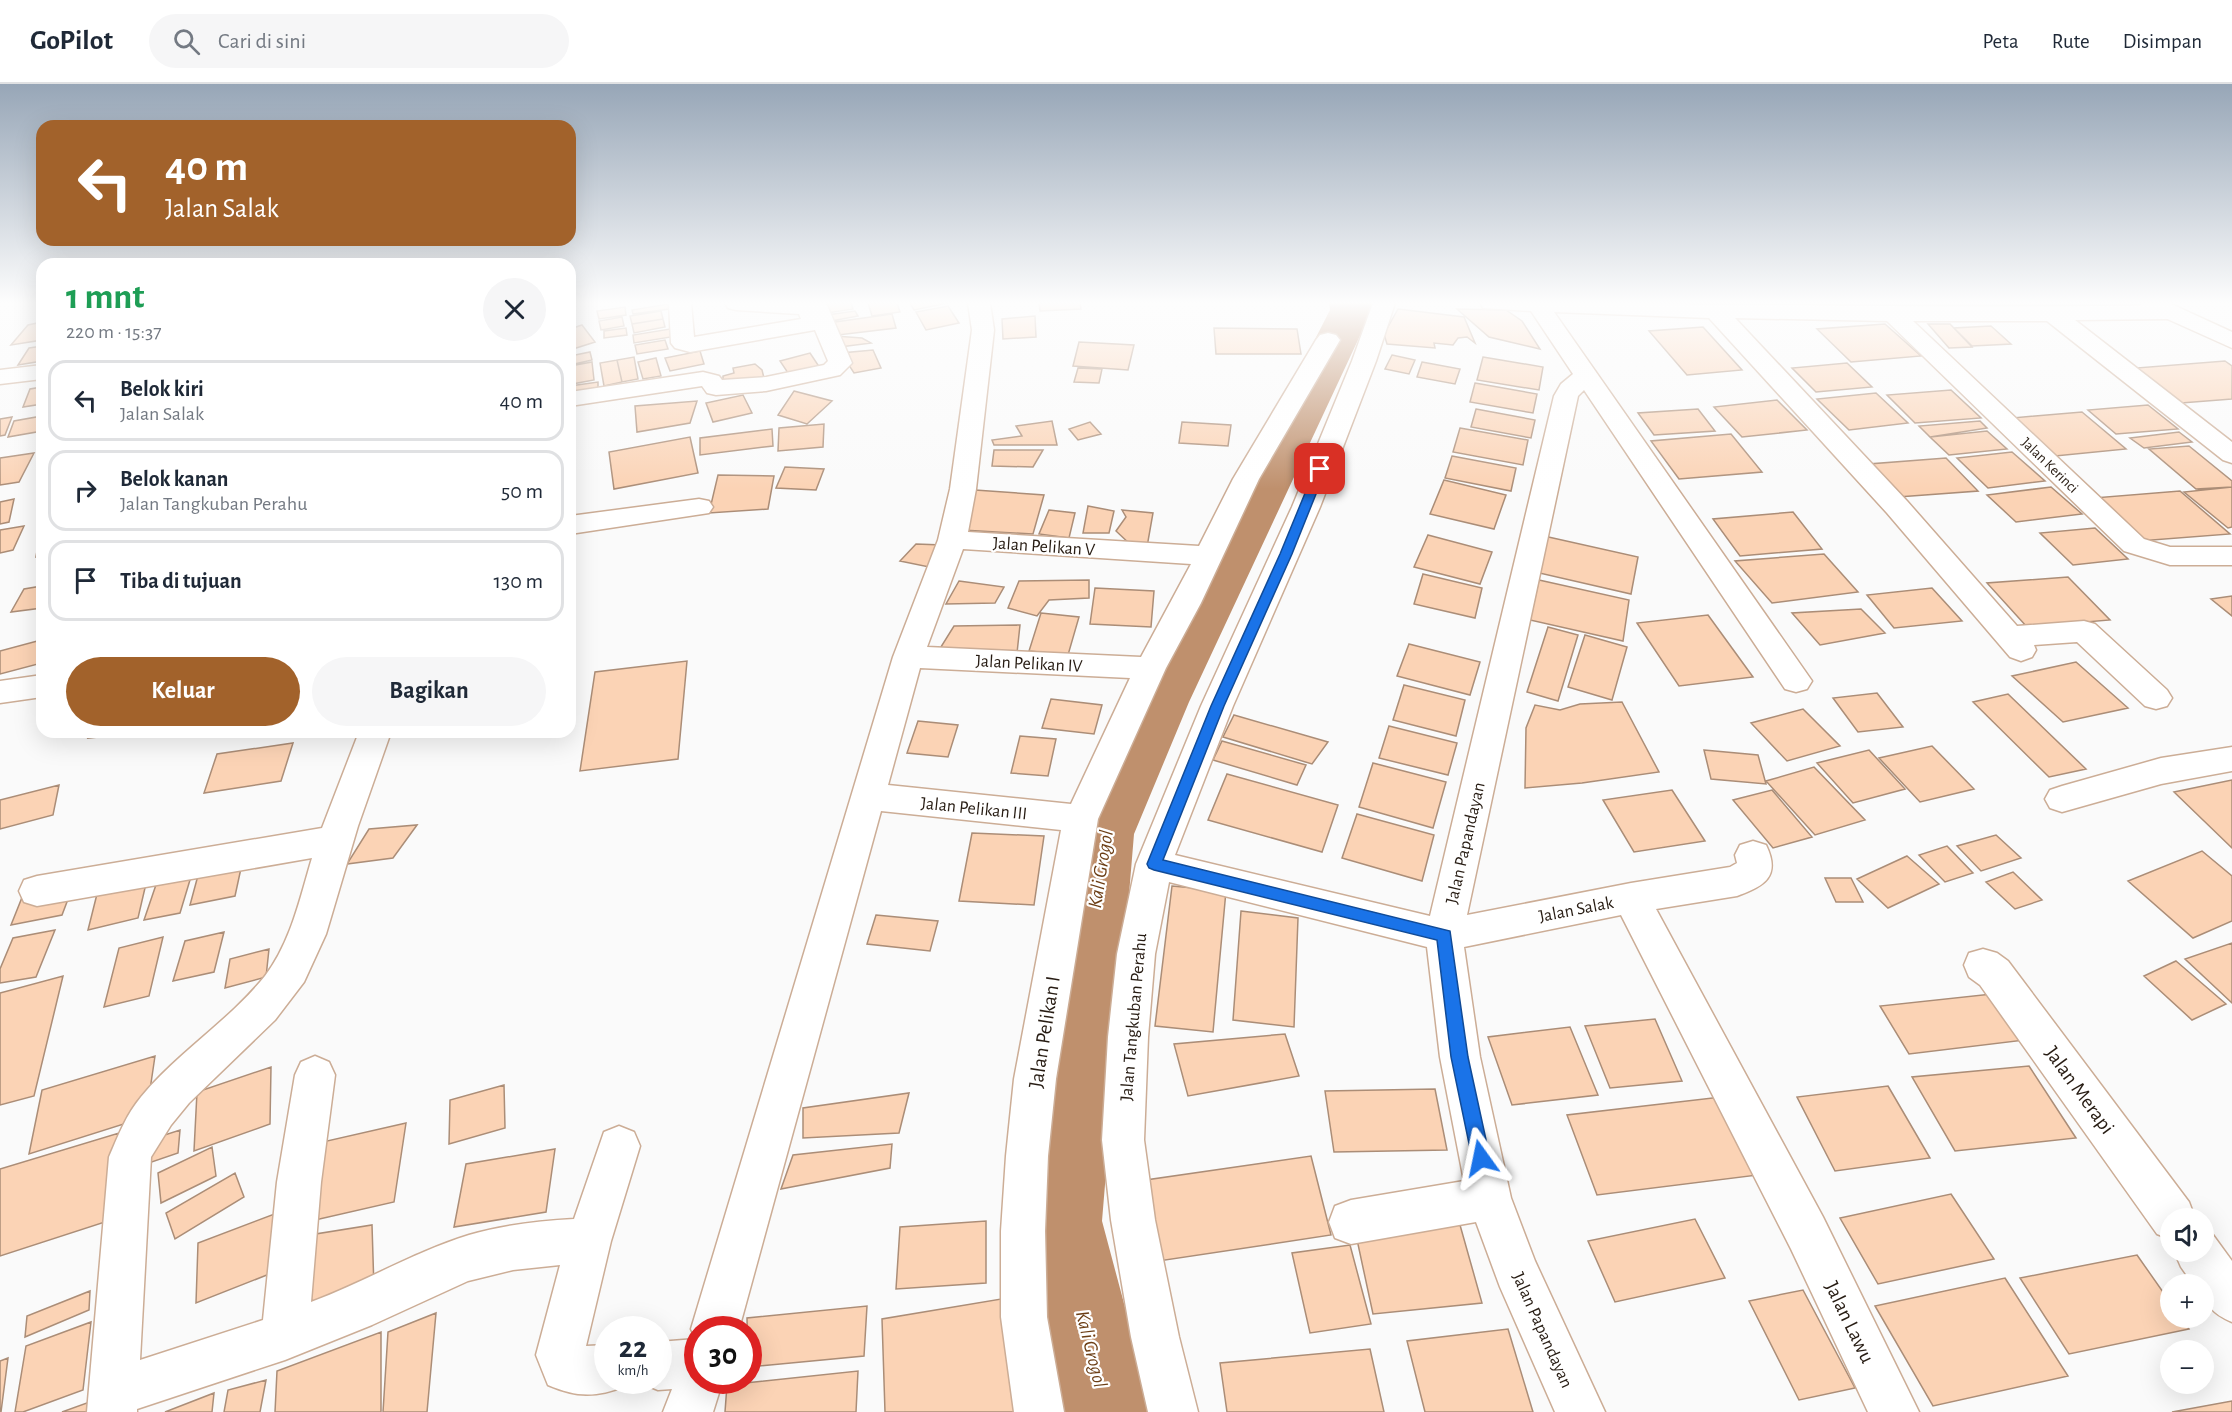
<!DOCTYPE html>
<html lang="id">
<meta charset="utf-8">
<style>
:root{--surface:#fff;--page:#f6f6f7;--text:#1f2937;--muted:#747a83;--line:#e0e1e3;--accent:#a2622b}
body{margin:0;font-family:"Alegreya Sans",sans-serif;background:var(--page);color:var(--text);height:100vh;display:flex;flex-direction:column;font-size:22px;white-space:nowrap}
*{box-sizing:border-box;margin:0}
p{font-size:20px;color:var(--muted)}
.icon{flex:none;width:33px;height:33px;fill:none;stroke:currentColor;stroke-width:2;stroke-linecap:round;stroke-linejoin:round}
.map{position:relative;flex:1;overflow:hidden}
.drawer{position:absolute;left:36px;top:174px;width:540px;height:480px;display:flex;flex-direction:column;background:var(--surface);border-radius:18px;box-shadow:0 6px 24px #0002}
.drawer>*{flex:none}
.top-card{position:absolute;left:36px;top:36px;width:540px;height:126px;border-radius:18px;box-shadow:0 6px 24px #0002;background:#a2622b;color:#fff;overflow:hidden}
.tools{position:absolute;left:2160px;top:1124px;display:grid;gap:12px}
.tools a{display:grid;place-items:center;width:54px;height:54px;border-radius:50%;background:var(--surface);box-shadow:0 6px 24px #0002;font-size:30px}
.speed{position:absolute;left:594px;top:1232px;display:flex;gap:12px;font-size:30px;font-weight:700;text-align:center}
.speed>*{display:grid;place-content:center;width:78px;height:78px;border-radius:50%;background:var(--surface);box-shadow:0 6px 24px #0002;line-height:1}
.speed small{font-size:15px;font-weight:400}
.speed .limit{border:9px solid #d22;background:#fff;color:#111}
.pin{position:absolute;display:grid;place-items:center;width:51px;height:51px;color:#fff;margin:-26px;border-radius:12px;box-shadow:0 3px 9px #0006}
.me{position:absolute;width:66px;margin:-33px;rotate:348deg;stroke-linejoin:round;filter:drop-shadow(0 0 4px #0008)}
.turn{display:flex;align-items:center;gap:21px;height:126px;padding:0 30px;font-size:27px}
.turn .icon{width:78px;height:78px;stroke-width:2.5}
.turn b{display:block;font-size:42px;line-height:51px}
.round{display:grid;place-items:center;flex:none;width:63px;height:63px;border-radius:32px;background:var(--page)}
.headline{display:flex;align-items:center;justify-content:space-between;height:102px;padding:0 30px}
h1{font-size:36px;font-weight:700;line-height:45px;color:#1e9e55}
.cta{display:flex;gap:12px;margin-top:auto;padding:12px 30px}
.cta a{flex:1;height:69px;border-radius:36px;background:var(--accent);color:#fff;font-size:24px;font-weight:700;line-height:69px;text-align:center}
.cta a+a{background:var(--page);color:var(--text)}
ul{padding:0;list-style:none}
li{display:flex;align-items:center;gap:18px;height:81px;margin:0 12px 9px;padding:0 18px;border:3px solid var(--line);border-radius:18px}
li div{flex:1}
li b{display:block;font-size:22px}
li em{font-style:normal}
header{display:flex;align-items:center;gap:36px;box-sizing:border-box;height:84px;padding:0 30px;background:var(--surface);border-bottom:2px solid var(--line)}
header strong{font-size:28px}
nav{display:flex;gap:33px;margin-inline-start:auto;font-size:21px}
.search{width:420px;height:54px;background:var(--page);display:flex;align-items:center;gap:15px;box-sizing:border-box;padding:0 21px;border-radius:33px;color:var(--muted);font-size:22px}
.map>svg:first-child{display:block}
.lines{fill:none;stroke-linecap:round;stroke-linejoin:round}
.river{fill:#bf906d;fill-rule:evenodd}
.building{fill:#fbd3b5;stroke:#ab8d77;stroke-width:1.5}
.minor-casing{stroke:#ccad96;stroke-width:3}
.tertiary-casing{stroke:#ccad96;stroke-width:3}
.minor{fill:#fff;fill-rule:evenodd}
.tertiary{fill:#fff;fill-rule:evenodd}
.route{fill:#1a73e8;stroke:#114b97;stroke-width:1.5}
.labels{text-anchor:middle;stroke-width:4.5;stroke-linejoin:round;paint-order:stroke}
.far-street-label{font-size:15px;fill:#271c13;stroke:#fff}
.street-label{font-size:18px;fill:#271c13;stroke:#fff}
.water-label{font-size:20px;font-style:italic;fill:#6c3e15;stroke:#fff}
.near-street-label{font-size:21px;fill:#271c13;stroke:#fff}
</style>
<header>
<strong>GoPilot</strong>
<div class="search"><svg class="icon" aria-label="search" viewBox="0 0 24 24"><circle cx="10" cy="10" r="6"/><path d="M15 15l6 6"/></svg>Cari di sini</div>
<nav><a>Peta</a><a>Rute</a><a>Disimpan</a></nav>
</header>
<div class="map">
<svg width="2232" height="1328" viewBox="0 0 2232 1328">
<rect width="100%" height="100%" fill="#fafafa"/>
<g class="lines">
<!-- river -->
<path class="river" d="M1329 219H1371L1372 226 1189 618 1134 750 1102 1137 1153 1328H1061L1020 1137 1068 750 1129 618 1330 226Z"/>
</g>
<!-- building -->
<path class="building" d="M818 219H851L853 225 821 230Z
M868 219H897L900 228 872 232Z
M910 219H948L914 226Z
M1039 219H1080L1081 225 1040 227Z
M668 220 669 225 633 230 632 226Z
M948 222 959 239 926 246 916 228Z
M625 223 626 231 599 235 597 227Z
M1398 225 1464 233 1475 259 1467 253 1458 254 1453 261 1434 259 1435 264 1387 260 1384 250Z
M1457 225 1506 226 1522 237 1540 265 1489 253Z
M661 227 663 235 632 240 630 232Z
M855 227 858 232 826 238 827 231Z
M892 230 896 244 838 251 835 238Z
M1035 232 1036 253 1003 255 1002 235Z
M622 233 624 242 601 246 599 237Z
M663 235 665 243 634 249 632 240Z
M42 238V256L11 261 28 241Z
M1885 240 1921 272 1851 278 1817 245Z
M1928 240H1950L1972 263 1949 264Z
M582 241 595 258 570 266V245Z
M1991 242 2011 260 1972 262 1954 244Z
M1703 243 1742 286 1687 291 1649 247Z
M626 244 627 251 604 254V247Z
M1214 244 1297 245 1301 270H1216Z
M670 245 671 253 634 259 633 251Z
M835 252 862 254 871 259 840 263Z
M665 256 668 265 637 270 635 261Z
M1079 258 1134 261 1128 286 1073 282Z
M42 262V277L18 281 29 264Z
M873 266 881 284 854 289 841 269Z
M700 267 704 280 670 287 665 274Z
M590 268 592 276 570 281V272Z
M810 269 820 284 790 292 780 277Z
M1392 271 1415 276 1409 290 1385 285Z
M634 273 638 295 622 298 617 276Z
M1483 273 1543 283 1539 306 1477 296Z
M656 274 661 292 643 295 638 278Z
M617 276 622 298 604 302 600 279Z
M2225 277 2232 282V315L2181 319 2136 284Z
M592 278 594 296 572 300 570 282Z
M1422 278 1460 285 1455 300 1417 293Z
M1847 279 1872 303 1816 308 1792 284Z
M755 280 762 286 764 294 723 298V292L734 289 733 284Z
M1078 284 1102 285 1099 299 1074 298Z
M598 298V309L570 313V302Z
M1475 299 1537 310 1533 329 1470 318Z
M42 303V320L23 323 30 305Z
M1951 306 1981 334 1915 339 1887 311Z
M794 307 832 317 807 340 778 331Z
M1876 309 1908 339 1849 346 1817 315Z
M743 311 752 329 713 338 706 319Z
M1777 316 1807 346 1742 353 1714 323Z
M697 317 690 339 637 348 635 322Z
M2148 321 2178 345 2116 350 2088 326Z
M1476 325 1535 336 1531 354 1471 343Z
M1698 325 1715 347 1654 351 1638 329Z
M2082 328 2126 365 2055 372 2012 334Z
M42 332V347L8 353 14 337Z
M12 333 5 351 0 352V335Z
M1052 337 1057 361H994L992 356 1022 352 1016 342Z
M1980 337 1987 344 1930 353 1919 342Z
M1090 338 1101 350 1078 356 1069 345Z
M1182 338 1231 341 1228 362 1179 359Z
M824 340 823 363 778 367 779 344Z
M1460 344 1528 356 1523 381 1453 368Z
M772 345 773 362 700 371V354Z
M1987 347 2007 365 1949 371 1930 353Z
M2179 348 2192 358 2144 364 2130 354Z
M1731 350 1762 388 1679 395 1651 357Z
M690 353 698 389 614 405 609 368Z
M2189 362 2232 397V403L2196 405 2149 365Z
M994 366H1043L1033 383 992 382Z
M2012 368 2045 397 1988 404 1957 374Z
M34 369 19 398 0 401V374Z
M1452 372 1516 384 1511 407 1445 394Z
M1946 374 1978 407 1898 413 1869 380Z
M785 383 824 385 816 406 776 404Z
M718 391 774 392 768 425 709 429Z
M1444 396 1506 411 1494 445 1430 430Z
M2051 403 2082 430 2016 438 1987 411Z
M2232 403V443L2228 444 2184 408Z
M975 406 1044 411 1033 450 962 446Z
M2180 407 2230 450 2139 457 2093 414Z
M14 415 9 438 0 440V418Z
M1088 422 1114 427 1109 449H1083Z
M1049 426 1075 429 1069 454 1039 450Z
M1122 426 1153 429 1147 463 1132 462 1116 447 1126 433Z
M1793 428 1822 465 1740 472 1713 435Z
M24 442 13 466 0 469V446Z
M41 443 42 471 36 473Z
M2095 444 2128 475 2073 481 2040 449Z
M1428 451 1492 468 1480 500 1414 483Z
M1544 452 1638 473 1631 510 1535 488Z
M916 460 942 461 929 483 900 477Z
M1824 470 1858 508 1772 519 1735 477Z
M1423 490 1482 504 1475 534 1414 520Z
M2068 493 2110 536 2027 543 1987 499Z
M1089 496V514L1049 516 1037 532 1008 524 1019 497Z
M1539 496 1629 516 1623 557 1530 536Z
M959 497 1004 503 995 519 946 520Z
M42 502V524L11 528 24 505Z
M1095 504 1154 507 1151 543 1090 540Z
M1932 504 1962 537 1894 544 1867 511Z
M2232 512V532L2211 515Z
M1861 525 1885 549 1820 561 1792 529Z
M1041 529 1079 533 1068 571 1029 567Z
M1708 531 1753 593 1679 602 1637 539Z
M1020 541 1017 569 939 566 954 542Z
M1548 543 1578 551 1558 617 1527 608Z
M1585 551 1627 563 1612 616 1568 603Z
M41 556 38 580 0 590V567Z
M1409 560 1480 578 1470 611 1397 592Z
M687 577 678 675 580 687 595 588Z
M2076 578 2128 624 2063 638 2012 592Z
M1404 601 1465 616 1456 652 1393 636Z
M1877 609 1903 643 1858 648 1833 614Z
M2008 610 2086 685 2049 693 1973 618Z
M1051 615 1102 621 1094 650 1042 644Z
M1622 618 1659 688 1582 699 1525 704 1526 644 1535 621 1560 626 1580 620Z
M1803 625 1840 662 1787 677 1751 639Z
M1234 631 1328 658 1312 680 1223 653Z
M918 637 958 641 948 673 907 669Z
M1389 642 1457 659 1448 691 1379 674Z
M91 648H146L88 654Z
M1020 652 1056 655 1048 692 1011 689Z
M1222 657 1306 681 1297 701 1213 676Z
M293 659 281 697 204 709 217 670Z
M1932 662 1974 705 1920 718 1879 674Z
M1704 666 1758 671 1766 700 1711 695Z
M1869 666 1905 705 1853 719 1817 679Z
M1373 679 1446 698 1433 744 1359 723Z
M1814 683 1865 736 1815 751 1766 697Z
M1227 690 1338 721 1322 768 1208 736Z
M2232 696V764L2174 708Z
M59 701 53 731 0 745V716Z
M1672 706 1705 757 1634 768 1603 716Z
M1772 706 1812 753 1773 764 1733 716Z
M1357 730 1434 751 1422 797 1342 774Z
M417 741 393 774 347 780 369 745Z
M972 749 1044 752 1034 821 959 817Z
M1996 751 2021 774 1981 787 1957 762Z
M1947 762 1973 789 1945 798 1919 771Z
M2202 767 2232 792V837L2193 854 2128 797Z
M1907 772 1939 800 1888 824 1857 795Z
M243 775 235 812 190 821 200 784Z
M193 786 180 829 144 836 159 792Z
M2013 788 2042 816 2015 825 1986 798Z
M148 791 138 834 88 846 99 802Z
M1825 794H1851L1863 818H1836Z
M73 802 62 831 11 841 23 811Z
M1172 802 1226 807 1213 948 1155 942Z
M1241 827 1298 834 1294 943 1233 936Z
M876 831 938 837 930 867 867 860Z
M55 846 36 893 0 899V885L13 854Z
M224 848 214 888 173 897 185 857Z
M163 853 149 912 104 923 119 864Z
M2232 859V919L2185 875Z
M269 865 266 893 225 904 230 875Z
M2176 877 2226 920 2192 936 2144 892Z
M63 892 34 1012 0 1021V909Z
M1992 910 2025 956 1909 970 1880 922Z
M1655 935 1682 997 1610 1004 1585 942Z
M1570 943 1598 1011 1512 1021 1488 953Z
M1285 950 1299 992 1188 1012 1174 960Z
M155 972 146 1033 29 1070 42 1006Z
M2029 982 2076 1054 1955 1067 1912 993Z
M271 983 270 1040 194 1067 197 1008Z
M504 1001 505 1044 449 1060 450 1016Z
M1888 1002 1930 1074 1835 1087 1797 1013Z
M1435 1005 1447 1066 1334 1068 1325 1007Z
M909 1009 899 1049 803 1054V1024Z
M1721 1013 1758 1091 1597 1111 1567 1031Z
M406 1039 394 1118 302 1139 318 1059Z
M180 1046 178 1069 143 1081 146 1057Z
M119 1049 105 1138 0 1172V1085Z
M892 1060 890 1084 781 1105 793 1071Z
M212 1063 216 1092 161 1119 158 1089Z
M555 1065 546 1128 454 1143 466 1080Z
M1311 1072 1331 1151 1152 1178 1139 1097Z
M235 1089 244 1113 175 1155 166 1129Z
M1951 1110 1994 1175 1878 1200 1840 1134Z
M277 1129V1187L196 1219 198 1159Z
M1695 1135 1725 1194 1615 1218 1588 1157Z
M986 1137V1199L896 1205 900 1143Z
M372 1141 374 1205 297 1234V1153Z
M1460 1141 1482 1219 1373 1230 1356 1151Z
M1350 1161 1371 1240 1310 1249 1292 1169Z
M2137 1171 2170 1218V1233H2181L2189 1245 2069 1270 2020 1194Z
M2005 1194 2068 1292 1933 1322 1875 1222Z
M1803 1206 1855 1304 1799 1316 1749 1217Z
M90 1207 89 1226 25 1253 27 1232Z
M1007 1214 1018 1328H885L882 1235Z
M867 1222 864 1272 748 1283 747 1234Z
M436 1229 427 1328H383L388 1248Z
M91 1238 83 1306 23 1328H15L26 1262Z
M1508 1245 1533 1328H1425L1407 1257Z
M381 1248V1328H275L277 1287Z
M1370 1265 1384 1328H1227L1220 1279Z
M8 1274 1 1328H0V1277Z
M858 1287 856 1328H725L727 1301Z
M266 1296 260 1328H224L228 1306Z
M214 1309 212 1328H165Z
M95 1316 94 1328H62Z
M2232 1317V1328H2172Z"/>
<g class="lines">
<!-- minor casing -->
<g class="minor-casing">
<path id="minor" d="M669 219H691L694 253 801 235 799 230 736 226 728 224 725 219H826L852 279 840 291 766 307 716 311 707 309 702 302 570 322V308L703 288 719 292 722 296 766 293 824 281 828 277 815 246 690 268 675 264 671 259Z
M968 219H990L994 246 976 405 968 448 1199 462 1233 395 1316 256 1320 251 1328 249 1336 251 1340 256 1259 395 1201 519 1166 584 1098 735 1056 995 1048 1072 1045 1147 1047 1233 1064 1328H1014L1001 1233V1147L1006 1072 1014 995 1061 746 881 727 739 1245H698V1296H723L713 1328H663L672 1305 658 1306 641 1299 640 1296H658V1258L696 1255 691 1245 893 573 938 456 950 405 972 246ZM963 465 1191 480 1141 573 927 563ZM920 584 1130 594 1071 720 888 701Z
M1373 219H1395L1376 277 1320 423 1233 622 1175 771 1430 832 1554 312 1561 300 1573 290 1531 227 1483 224 1480 219C1710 219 1940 225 2170 221L2178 223 2181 228 2178 233 2170 235 2075 236 2232 358V379L2223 376 2047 237H1913L2144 455 2170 463H2232V481H2170L2124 467 1887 237 1735 234 1907 417 2017 542 2084 537 2095 540 2167 606 2172 614 2167 622 2156 625 2145 622 2077 558 2034 561 2036 566 2032 573 2021 577 2010 573 1887 429 1709 234 1554 228 1812 597 1807 605 1796 608 1785 605 1584 306 1578 312 1467 831 1631 799 1730 783 1737 779 1735 771 1740 761 1753 757 1766 761C1781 792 1765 802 1737 812L1656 825 1823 1133 1919 1328H1868L1791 1165 1621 831 1464 863 1480 973 1511 1114 1535 1177 1605 1328H1555L1500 1203 1476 1138 1351 1160 1335 1154 1329 1138 1335 1122 1351 1116 1464 1097 1440 973 1427 863 1169 798 1155 870 1148 953 1144 1056 1155 1136 1179 1253 1198 1328H1148L1131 1253 1111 1136 1102 1056 1108 953 1117 870 1136 780 1201 622 1292 423 1352 277Z
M42 281V295L0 300V286Z
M699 415 709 417 713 423 709 429 570 450V432Z
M42 591V613L0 619V597Z
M359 648H391L358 742 326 850 304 898 275 936 189 1019 171 1041 151 1073 140 1276 263 1236 277 1098 295 991 301 978 315 972 329 978 335 991 321 1098 311 1218C365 1198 414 1168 469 1151 503 1141 538 1137 574 1135L604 1048 619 1042 634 1048 640 1062 611 1157 586 1262 608 1261V1296H627L625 1302C596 1314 576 1313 548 1301L536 1271 560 1181 513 1186 468 1197 372 1241 285 1276 137 1325V1328H87L109 1073C118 1052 126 1031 141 1013 178 968 229 937 265 892 291 858 300 814 312 774L37 822 24 818 19 807 24 796 37 792 322 744Z
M2232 663V687L2161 700 2062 728 2050 724 2045 715 2050 706 2062 702 2161 674Z
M1983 865 1997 869 2008 877 2189 1118 2195 1134H2170V1155L2157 1150 1980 901 1969 893 1964 881 1969 869Z
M2204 1147 2213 1151 2232 1177V1238C2213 1230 2204 1221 2204 1200H2193L2181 1183 2174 1167H2204Z"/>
</g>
<!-- tertiary casing -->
<g class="tertiary-casing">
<path id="tertiary" d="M2140 219H2169L2232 248V264L2143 224Z"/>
</g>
<!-- minor -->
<use href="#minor" class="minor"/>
<!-- tertiary -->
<use href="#tertiary" class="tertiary"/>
</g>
<!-- sky -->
<linearGradient id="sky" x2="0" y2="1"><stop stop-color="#97a6b7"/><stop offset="0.54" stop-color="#fdfdfd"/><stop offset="1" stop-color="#fdfdfd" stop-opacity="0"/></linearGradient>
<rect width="2232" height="405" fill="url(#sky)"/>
<!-- route -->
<path class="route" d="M1320 382 1326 385 1292 470 1224 622 1163 776 1450 847 1468 973 1490 1074 1487 1080 1481 1082 1474 1080 1472 1074 1451 973 1437 856 1154 786 1149 784 1147 780 1211 622 1280 470 1315 385Z"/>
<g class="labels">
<!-- far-street labels -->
<g class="far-street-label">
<text transform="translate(2050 381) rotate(44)" y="5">Jalan Kerinci</text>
</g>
<!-- street labels -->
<g class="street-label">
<text transform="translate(1044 462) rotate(4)" y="6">Jalan Pelikan V</text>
<text transform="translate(1029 579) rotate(3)" y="6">Jalan Pelikan IV</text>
<text transform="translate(974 724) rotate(6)" y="6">Jalan Pelikan III</text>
<text transform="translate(1465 759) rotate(-77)" y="6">Jalan Papandayan</text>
<text transform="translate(1576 825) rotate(-11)" y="6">Jalan Salak</text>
<text transform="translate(1133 933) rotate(-85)" y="6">Jalan Tangkuban Perahu</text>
<text transform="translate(1543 1246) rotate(66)" y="6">Jalan Papandayan</text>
</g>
<!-- water labels -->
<g class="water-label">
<text transform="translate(1100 785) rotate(-81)" y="7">Kali Grogol</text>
<text transform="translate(1092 1265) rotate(76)" y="7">Kali Grogol</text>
</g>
<!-- near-street labels -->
<g class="near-street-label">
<text transform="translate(1044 948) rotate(-81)" y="7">Jalan Pelikan I</text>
<text transform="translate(2080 1006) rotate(54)" y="7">Jalan Merapi</text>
<text transform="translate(1850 1238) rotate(64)" y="7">Jalan Lawu</text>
</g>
</g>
</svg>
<div class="tools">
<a><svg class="icon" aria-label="sound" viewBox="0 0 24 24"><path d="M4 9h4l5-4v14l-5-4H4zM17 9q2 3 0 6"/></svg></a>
<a>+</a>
<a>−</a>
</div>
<div class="speed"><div>22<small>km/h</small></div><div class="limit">30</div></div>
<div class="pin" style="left:1320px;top:385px;background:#d93025"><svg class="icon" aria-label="arrive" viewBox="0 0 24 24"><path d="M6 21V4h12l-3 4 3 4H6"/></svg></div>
<svg class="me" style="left:1481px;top:1074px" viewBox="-20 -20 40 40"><path d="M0-17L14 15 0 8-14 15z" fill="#1a73e8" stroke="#fff" stroke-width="4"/></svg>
<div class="top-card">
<div class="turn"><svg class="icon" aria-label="left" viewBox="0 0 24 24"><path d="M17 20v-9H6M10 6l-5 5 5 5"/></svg><div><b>40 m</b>Jalan Salak</div></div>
</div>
<section class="drawer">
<div class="headline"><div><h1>1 mnt</h1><p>220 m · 15:37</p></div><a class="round"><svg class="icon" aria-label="close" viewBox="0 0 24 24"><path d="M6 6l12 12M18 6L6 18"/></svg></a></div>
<ul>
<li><svg class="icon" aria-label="left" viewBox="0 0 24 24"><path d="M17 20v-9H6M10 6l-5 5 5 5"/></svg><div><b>Belok kiri</b><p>Jalan Salak</p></div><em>40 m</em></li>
<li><svg class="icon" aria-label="right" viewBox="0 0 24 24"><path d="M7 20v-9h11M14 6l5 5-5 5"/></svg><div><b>Belok kanan</b><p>Jalan Tangkuban Perahu</p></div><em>50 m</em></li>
<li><svg class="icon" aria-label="arrive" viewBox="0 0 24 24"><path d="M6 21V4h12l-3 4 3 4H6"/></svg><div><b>Tiba di tujuan</b></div><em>130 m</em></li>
</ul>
<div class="cta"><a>Keluar</a><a>Bagikan</a></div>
</section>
</div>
